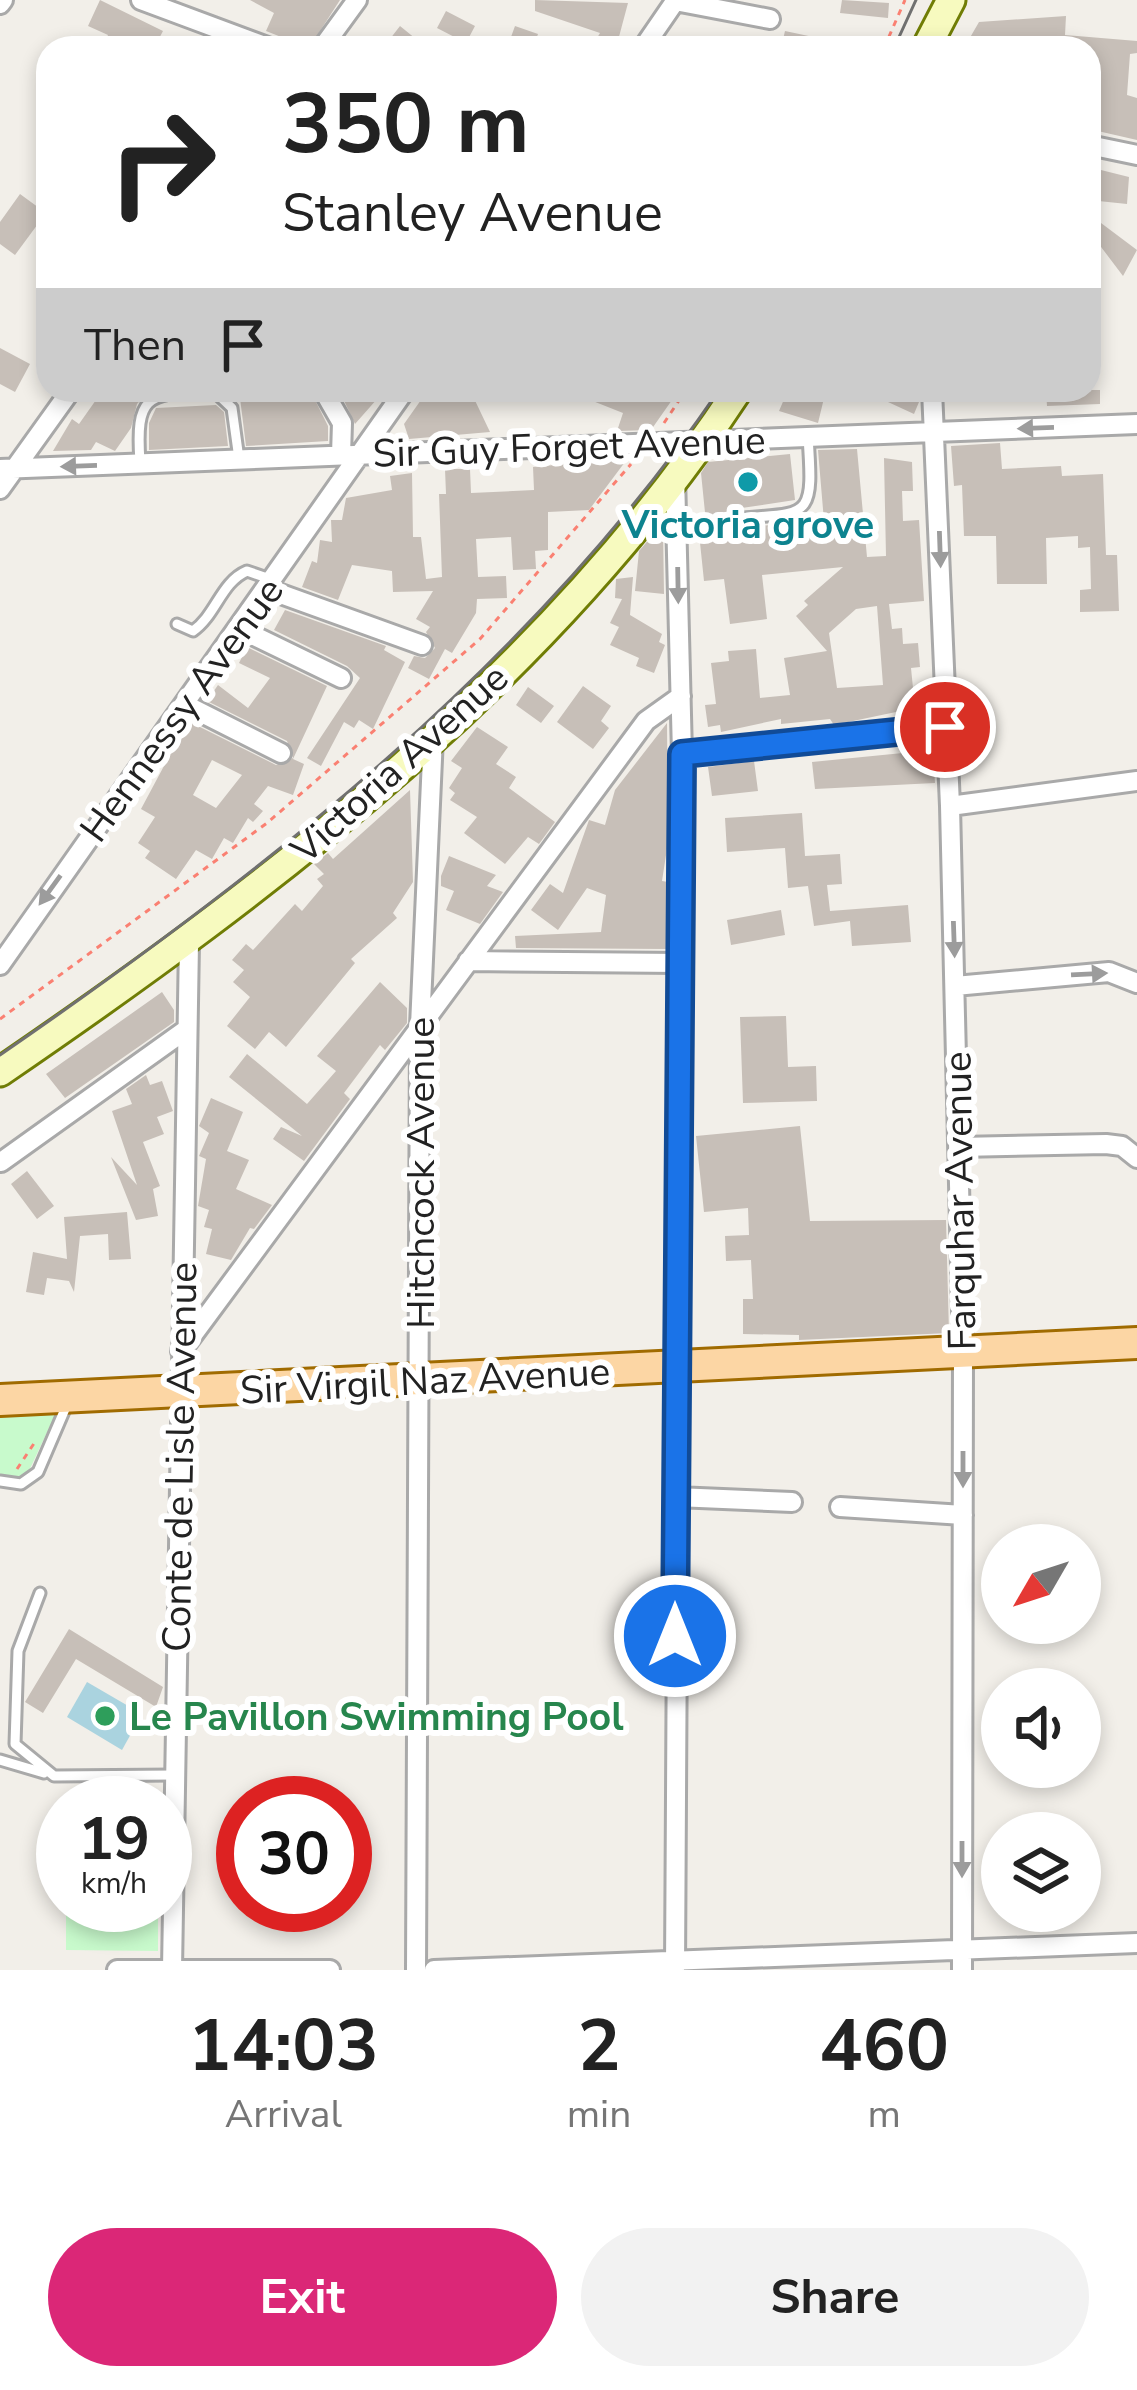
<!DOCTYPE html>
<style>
:root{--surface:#fff;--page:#f2f2f2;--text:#222;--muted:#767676;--accent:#db2777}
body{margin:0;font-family:"Nunito Sans",sans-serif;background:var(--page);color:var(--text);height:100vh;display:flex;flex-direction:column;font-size:45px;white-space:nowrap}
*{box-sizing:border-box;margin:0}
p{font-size:39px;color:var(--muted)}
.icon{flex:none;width:66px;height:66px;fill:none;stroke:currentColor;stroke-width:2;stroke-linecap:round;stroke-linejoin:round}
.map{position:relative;height:1970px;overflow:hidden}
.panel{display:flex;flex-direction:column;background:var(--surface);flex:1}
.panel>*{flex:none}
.banner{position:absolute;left:36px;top:36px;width:1065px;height:366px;border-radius:36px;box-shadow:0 6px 18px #0003;background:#fff;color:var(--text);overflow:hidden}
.needle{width:78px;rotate:231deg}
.buttons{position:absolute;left:981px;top:1524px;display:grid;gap:24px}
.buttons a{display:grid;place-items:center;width:120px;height:120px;border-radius:50%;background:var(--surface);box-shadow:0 6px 18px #0003;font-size:60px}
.speed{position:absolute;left:36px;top:1776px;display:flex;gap:24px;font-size:60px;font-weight:700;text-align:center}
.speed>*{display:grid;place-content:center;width:156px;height:156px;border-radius:50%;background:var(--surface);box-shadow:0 6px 18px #0003;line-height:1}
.speed small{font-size:30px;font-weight:400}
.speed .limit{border:18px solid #d22;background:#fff;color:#111}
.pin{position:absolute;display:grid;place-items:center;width:102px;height:102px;color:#fff;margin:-51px;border:6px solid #fff;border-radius:50%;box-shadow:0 3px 12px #0007}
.me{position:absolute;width:132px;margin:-66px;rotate:0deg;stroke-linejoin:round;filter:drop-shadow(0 0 9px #0008)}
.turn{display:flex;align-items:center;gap:42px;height:252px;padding:0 48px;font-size:54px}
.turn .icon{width:156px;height:156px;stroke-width:2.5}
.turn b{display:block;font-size:84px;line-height:102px}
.then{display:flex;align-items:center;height:114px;padding:0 48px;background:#0003;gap:24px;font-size:45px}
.eta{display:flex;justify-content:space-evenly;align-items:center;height:204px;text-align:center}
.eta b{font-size:72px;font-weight:700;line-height:84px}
.action{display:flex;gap:24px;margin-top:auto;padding:24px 48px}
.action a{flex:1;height:138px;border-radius:72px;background:var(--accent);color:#fff;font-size:48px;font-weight:700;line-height:138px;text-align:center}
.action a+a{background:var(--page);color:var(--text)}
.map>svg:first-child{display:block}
.park{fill:#c8facc}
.water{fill:#aad3df}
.building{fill:#c7bfb8;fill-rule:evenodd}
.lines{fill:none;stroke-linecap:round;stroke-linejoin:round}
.service-casing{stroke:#a9a9a9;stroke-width:15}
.minor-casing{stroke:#a9a9a9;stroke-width:24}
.secondary-casing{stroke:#707d05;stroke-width:33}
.primary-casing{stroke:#a06b00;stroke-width:36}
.path{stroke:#fa8072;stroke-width:3;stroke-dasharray:6 6;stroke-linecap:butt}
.service{stroke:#fff;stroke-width:9}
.minor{stroke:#fff;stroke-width:18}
.secondary{stroke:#f7fabf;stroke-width:27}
.primary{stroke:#fcd6a4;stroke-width:30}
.tram{stroke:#707070;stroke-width:3}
.oneway{fill:#9c9c9c}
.route-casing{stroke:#114b97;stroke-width:30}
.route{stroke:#1a73e8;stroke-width:21}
.culture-dot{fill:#0f9aa8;stroke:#fff;stroke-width:4.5}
.leisure-dot{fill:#2e9e5b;stroke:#fff;stroke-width:4.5}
.labels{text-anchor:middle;stroke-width:12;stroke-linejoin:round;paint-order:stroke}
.street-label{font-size:39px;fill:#222;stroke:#fff}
.culture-label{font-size:39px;font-weight:bold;fill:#0d838f;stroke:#fff}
.leisure-label{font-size:39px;font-weight:bold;fill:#27864d;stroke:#fff;text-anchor:start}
</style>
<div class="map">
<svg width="1137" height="1970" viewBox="0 0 1137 1970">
<rect width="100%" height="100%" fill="#f2efe9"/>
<!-- park -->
<path class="park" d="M58 1409 26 1477 19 1481 0 1478V1410Z
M66 1905H158V1951L66 1950Z"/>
<!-- water -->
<path class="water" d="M87 1682 142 1714 122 1750 67 1717Z"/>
<!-- building -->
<path class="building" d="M100 0 163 31 154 48H102L108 35 88 26Z
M250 0H340L309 48 266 31 274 13Z
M535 0 628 3 616 48H591L600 33 535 11Z
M842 0 889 3 888 18 840 13Z
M446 11 475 26 466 43 437 28Z
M1066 16 1065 35 1137 41V53L1130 54 1127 95 1137 98V140L1089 129 1099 73 1089 72V48H964L979 22Z
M400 26 427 48H383Z
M515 26 538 34 533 48H507Z
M785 31 837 42 836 48H781Z
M1089 167 1129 177 1127 204 1089 200Z
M20 194 46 213 15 255 0 244V222Z
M1089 214 1137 250 1123 276 1089 231Z
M0 348 30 364 15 392 0 384Z
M103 390H150L137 404 131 428 115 451 96 442 91 450 53 451 72 419 79 424Z
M239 390H310L328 426V441L246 446Z
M339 390H385L355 424Z
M428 390H470L490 432 409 439 404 424Z
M565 390H679L651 430 617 431 623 413Z
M788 390H826L818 423 779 411Z
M862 390H919V402L914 414Z
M1046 390H1100V404L1047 406Z
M216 405 224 412 228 446 149 450V423L156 408Z
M1000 443 1002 469 1061 466 1062 476 1103 474 1106 555H1117L1119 611 1080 612V590L1091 589 1090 547 1078 548V536L1046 538 1047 584H997L996 536H964L962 485 954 486 951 446Z
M857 449 867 557 886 556 884 458 912 462 913 491H902L903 521 919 520 924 601 889 604 892 629 902 628 903 644 918 643 920 667 911 668 915 708 834 725 830 719 781 724V719L721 732 720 725 708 727 705 705 716 704 711 663 729 661 728 651 756 649 760 698 790 695 784 658 827 651 796 616 808 605 804 601 843 567 762 575 767 619 730 624 724 579 704 581 699 533 707 532 701 473 708 462 790 454 795 500 728 510 722 523 731 528 824 521 818 450ZM877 606 883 685 837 688 829 633 856 609Z
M628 458 589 510 548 512V550L535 551 536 569 513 570 511 537 476 539 478 577 506 576 507 598 477 599 476 613 452 653 445 649 429 679 408 668 414 656 425 658 435 648 426 632 430 627 416 619 433 591 393 592 392 571 352 565 338 600 302 587 312 561 317 563 320 540 332 542 331 520H342L346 498 392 490 390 476 412 473 413 537H421L426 579 442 577 439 494H446L445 469H470L471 493 534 490 533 467Z
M658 529H663L664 594 635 591 639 551Z
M633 577 630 615 662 634 659 642 665 645 654 673 636 666 639 658 610 645 619 627 610 623 622 599 615 598 616 579Z
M285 610 386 646 384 650 405 662 373 729 359 720 354 728 344 722 321 766 307 758 360 678 347 666 274 630Z
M247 647 327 686 293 759 304 764 293 795 268 786 254 804 263 811 253 822 248 818 233 843 224 838 212 859 196 850 176 879 145 858 150 851 138 843 155 817 141 809 188 721 276 765 293 758 287 741 207 701 218 685 248 708 270 678 239 663ZM212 760 242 775 216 808 193 795Z
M583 686 611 706 601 721 609 728 593 749 557 722Z
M528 687 554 706 541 723 516 705Z
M667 723 668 842 662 881 668 882 667 949 516 948 515 936 601 932 606 895 587 888 558 930 531 910 550 884 563 893 589 820 605 825 615 790Z
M477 727 508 747 496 764 516 777 509 788 555 822 539 844 528 837 505 864 464 833 477 817 450 800 455 793 449 788 462 768 451 761Z
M933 750 935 783 815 789 812 762Z
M754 761 758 791 712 796 708 767Z
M410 790 413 882 393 913 397 918 351 959 355 963 286 1047 269 1032 255 1049 227 1026 250 997 233 982 244 970 232 960 246 944 253 950 295 904 302 911 323 886 317 879 324 874 314 864 328 853 333 859Z
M802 813 805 856 840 854 842 884 827 885 830 911 908 905 911 942 852 946 850 921 814 926 808 886 788 888 785 848 727 852 725 818Z
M449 856 496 875 487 886 503 892 480 924 446 910 454 891 441 886V876Z
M781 910 785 935 731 945 727 920Z
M380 982 407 1008V1023L385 1050 380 1045 344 1093 350 1099 304 1161 273 1139 281 1127 302 1136 229 1077 247 1054 307 1104 336 1071 317 1056Z
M162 992 174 1010V1022L65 1098 46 1074Z
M786 1016 788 1067 816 1066 817 1101 743 1103 740 1017Z
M146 1075 150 1085 162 1081 173 1111 157 1117 164 1134 143 1142 160 1186 153 1189 158 1216 136 1220 111 1157 137 1185 112 1111 132 1104 126 1089Z
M211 1098 243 1112 227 1151 249 1160 236 1189 272 1205 254 1229 250 1228 231 1260 206 1254 212 1229 204 1227 209 1210 198 1206 206 1159 199 1156 209 1133 199 1126Z
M800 1126 810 1221 946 1220 949 1333 799 1340V1335L743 1334V1299H753L751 1260 726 1261 725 1236 749 1235 748 1208 704 1212 696 1136Z
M27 1171 54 1206 37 1219 11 1184Z
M127 1212 131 1259 109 1260 108 1234 80 1236 74 1292 69 1281 47 1278 44 1295 26 1292 33 1252 67 1259 64 1217Z
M69 1629 163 1687 156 1707 76 1659 43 1713 25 1702Z"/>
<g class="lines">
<!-- service casing -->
<g class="service-casing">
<path id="service" d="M140 462C135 391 149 395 213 390L232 408 239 459
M730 519C810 512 814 522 808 437
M177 624 193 631C216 615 221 582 247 571L273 580
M0 1481 21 1484 38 1472 68 1402
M40 1593 18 1651 15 1744 54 1776 174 1775
M0 1760 44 1773"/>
</g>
<!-- minor casing -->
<g class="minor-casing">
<path id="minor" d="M141 0 270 48
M675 1 770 19
M0 4 3 0
M322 48 357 0
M643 48 676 0
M1089 145 1137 155
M323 390 342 423 341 455
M932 390 950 806 963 1352 962 1970
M0 469 1137 424
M0 489 71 390
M267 589 422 645
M238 628 341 678
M184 704 281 753
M682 754 945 727
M950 806 1137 781
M468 961 680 963
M0 965 405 390
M955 986 1109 972 1137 983
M959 1147 1106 1144 1122 1146 1137 1158
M1 1162 187 1029
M181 1351 646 721 681 696
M676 1497 792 1502
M840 1507 963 1515
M117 1970H330
M172 1970 189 943
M416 1970 420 1026 433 737
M434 1970 1137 1943
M675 1970 682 754 675 475"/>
</g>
<!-- secondary casing -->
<g class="secondary-casing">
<path id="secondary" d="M926 48 951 0
M0 1072C275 884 552 673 738 390"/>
</g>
<!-- primary casing -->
<g class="primary-casing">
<path id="primary" d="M0 1400 1137 1343"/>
</g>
<!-- path -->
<path class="path" d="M884 48 905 0
M664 423 686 390
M0 1019 267 823 480 639 631 464
M17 1469 35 1442"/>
<!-- service -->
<use href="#service" class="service"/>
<!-- minor -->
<use href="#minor" class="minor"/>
<!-- secondary -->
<use href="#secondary" class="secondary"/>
<!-- primary -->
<use href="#primary" class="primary"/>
<!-- tram -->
<path class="tram" d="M894 48 916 0
M0 1055C269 870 533 662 719 390"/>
</g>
<!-- one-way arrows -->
<defs><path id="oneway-solid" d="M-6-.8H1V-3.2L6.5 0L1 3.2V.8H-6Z" transform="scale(3)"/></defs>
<g class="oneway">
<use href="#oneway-solid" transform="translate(1036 428) rotate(178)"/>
<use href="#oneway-solid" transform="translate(79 466) rotate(178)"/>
<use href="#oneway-solid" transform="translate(940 549) rotate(88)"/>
<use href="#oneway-solid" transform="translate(678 585) rotate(89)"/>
<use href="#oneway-solid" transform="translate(50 890) rotate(126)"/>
<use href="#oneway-solid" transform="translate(954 939) rotate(88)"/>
<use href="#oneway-solid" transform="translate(1089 974) rotate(-3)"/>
<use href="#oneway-solid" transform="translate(963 1469) rotate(90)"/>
<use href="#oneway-solid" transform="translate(962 1859) rotate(90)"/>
</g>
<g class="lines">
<!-- route casing -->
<g class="route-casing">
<path id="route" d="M675 1636 682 754 945 727"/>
</g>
<!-- route -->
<use href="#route" class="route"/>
</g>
<!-- markers -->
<circle class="culture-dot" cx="748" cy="482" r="12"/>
<circle class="leisure-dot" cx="105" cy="1716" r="12"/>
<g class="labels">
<!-- street labels -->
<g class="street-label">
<text transform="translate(569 446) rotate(-2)" y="14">Sir Guy Forget Avenue</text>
<text transform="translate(181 709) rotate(-54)" y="14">Hennessy Avenue</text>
<text transform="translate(399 763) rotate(-42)" y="14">Victoria Avenue</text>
<text transform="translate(420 1173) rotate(-90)" y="14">Hitchcock Avenue</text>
<text transform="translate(959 1201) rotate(-91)" y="14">Farquhar Avenue</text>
<text transform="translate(425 1380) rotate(-3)" y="14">Sir Virgil Naz Avenue</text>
<text transform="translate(179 1457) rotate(-89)" y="14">Conte de Lisle Avenue</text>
</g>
<!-- culture labels -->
<g class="culture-label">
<text x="748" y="538">Victoria grove</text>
</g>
<!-- leisure labels -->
<g class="leisure-label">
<text x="129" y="1730">Le Pavillon Swimming Pool</text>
</g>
</g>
</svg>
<div class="buttons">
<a><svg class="needle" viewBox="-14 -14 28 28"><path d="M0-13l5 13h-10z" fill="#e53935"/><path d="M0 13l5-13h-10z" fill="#767676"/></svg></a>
<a><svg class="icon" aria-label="sound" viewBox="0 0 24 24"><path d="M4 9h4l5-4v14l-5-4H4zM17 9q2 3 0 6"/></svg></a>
<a><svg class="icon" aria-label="layers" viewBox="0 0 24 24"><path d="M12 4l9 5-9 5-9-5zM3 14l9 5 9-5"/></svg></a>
</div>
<div class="speed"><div>19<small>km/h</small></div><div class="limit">30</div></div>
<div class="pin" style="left:945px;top:727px;background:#d93025"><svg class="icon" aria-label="arrive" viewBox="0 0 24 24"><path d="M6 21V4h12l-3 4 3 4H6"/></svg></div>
<svg class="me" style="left:675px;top:1636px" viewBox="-20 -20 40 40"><circle r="17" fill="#1a73e8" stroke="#fff" stroke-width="3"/><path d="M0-11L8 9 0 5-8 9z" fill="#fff"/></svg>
<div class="banner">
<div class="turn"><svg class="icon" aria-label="right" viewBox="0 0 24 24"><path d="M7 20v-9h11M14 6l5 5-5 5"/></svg><div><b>350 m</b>Stanley Avenue</div></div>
<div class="then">Then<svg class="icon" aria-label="arrive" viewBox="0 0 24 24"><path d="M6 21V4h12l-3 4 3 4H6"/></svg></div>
</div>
</div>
<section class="panel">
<div class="eta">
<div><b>14:03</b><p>Arrival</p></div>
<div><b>2</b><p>min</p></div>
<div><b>460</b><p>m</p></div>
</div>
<div class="action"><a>Exit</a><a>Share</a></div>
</section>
